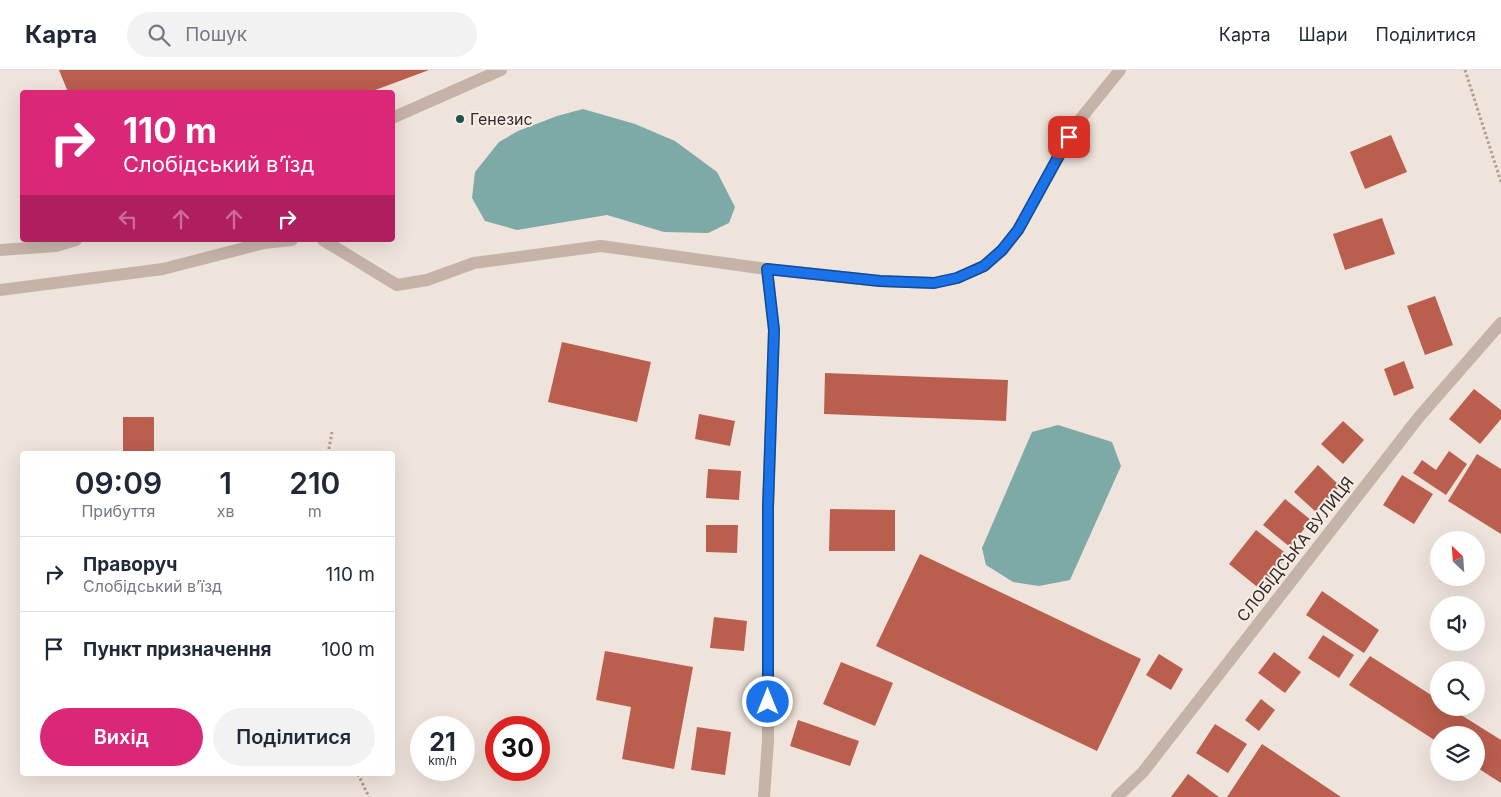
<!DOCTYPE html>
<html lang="uk">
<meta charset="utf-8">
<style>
:root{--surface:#fff;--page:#f2f2f3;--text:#1f2937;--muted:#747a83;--line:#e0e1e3;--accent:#db2777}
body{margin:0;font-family:Inter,sans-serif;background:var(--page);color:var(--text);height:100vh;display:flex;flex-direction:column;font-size:19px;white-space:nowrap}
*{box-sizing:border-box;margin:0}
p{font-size:16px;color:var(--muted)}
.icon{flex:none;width:28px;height:28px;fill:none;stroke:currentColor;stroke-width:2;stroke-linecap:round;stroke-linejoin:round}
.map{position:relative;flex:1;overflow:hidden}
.panel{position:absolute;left:20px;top:381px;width:375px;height:325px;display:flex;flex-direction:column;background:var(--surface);border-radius:5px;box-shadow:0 5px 20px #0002}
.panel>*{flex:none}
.hud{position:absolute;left:20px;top:20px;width:375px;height:152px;border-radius:5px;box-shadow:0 5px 20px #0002;background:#db2777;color:#fff;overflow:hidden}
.needle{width:32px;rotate:335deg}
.fabs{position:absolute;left:1430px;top:461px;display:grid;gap:10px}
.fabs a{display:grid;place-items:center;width:55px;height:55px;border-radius:50%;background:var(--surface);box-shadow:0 5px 20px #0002;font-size:25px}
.speed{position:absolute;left:410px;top:646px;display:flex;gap:10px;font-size:25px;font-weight:700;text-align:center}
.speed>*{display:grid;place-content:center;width:65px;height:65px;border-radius:50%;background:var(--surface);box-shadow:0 5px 20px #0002;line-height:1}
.speed small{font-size:12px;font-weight:400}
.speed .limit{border:8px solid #d22;background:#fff;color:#111}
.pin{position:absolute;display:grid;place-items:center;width:42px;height:42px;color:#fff;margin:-21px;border-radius:10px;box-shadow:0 2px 8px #0006}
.me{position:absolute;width:55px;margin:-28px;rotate:0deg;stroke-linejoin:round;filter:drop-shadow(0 0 4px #0008)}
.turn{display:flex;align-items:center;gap:18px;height:105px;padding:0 20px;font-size:22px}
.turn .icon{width:65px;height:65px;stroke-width:2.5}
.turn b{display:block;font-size:35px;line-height:42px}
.lanes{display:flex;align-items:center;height:48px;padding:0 20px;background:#0003;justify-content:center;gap:25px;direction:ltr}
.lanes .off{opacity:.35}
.eta{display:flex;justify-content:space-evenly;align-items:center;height:85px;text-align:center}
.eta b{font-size:30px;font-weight:600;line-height:35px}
.primary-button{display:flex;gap:10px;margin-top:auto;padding:10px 20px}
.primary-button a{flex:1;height:58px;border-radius:30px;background:var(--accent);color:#fff;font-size:20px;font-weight:600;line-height:58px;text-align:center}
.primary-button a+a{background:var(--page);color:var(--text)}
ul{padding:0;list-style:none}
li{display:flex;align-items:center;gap:15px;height:75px;padding:0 20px;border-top:1px solid var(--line)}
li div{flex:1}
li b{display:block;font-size:19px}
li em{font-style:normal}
header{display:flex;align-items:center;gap:30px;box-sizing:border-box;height:70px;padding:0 25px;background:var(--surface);border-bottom:1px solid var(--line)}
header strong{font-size:24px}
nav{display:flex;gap:28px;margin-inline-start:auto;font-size:18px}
.search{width:350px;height:45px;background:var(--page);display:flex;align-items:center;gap:12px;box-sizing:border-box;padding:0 18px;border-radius:28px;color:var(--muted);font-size:19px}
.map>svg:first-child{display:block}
.water{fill:#7da9a7}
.building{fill:#ba5e4e}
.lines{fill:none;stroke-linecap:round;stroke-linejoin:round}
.path{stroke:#b19d93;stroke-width:3;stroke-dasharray:2.5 2.5;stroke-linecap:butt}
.minor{stroke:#c6b3a8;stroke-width:12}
.route-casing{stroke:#114b97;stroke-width:12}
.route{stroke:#1a73e8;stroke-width:9}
.poi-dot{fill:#21514f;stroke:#f7eee7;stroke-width:2}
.labels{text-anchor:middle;stroke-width:4;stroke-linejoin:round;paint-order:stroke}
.poi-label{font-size:16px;fill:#332a28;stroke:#f7eee7;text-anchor:start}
.street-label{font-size:16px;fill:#332a28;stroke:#f7eee7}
</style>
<header>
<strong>Карта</strong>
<div class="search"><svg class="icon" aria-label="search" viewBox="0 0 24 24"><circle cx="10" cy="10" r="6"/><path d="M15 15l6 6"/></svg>Пошук</div>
<nav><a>Карта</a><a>Шари</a><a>Поділитися</a></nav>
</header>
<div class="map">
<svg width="1501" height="727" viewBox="0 0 1501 727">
<rect width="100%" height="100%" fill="#efe4db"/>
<!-- water -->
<path class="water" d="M583 39 635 54 675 71 717 102 735 137 729 153 708 163 664 162 607 145 517 160 485 151 472 128 475 102 499 72 518 61 557 46Z
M1058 355 1112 372 1121 396 1070 510 1039 516 1013 512 986 495 982 478 1032 362Z"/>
<!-- building -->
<path class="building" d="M59 0H429L370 22H68Z
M1391 65 1407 102 1365 119 1350 82Z
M1382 148 1395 184 1345 200 1333 164Z
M1435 226 1453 275 1425 285 1407 236Z
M562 272 651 292 637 352 548 332Z
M1404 291 1414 318 1394 326 1384 299Z
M825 303 1008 310 1006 351 824 344Z
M1474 319 1501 340V349L1480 374 1449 349Z
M699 344 735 351 730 376 695 369Z
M123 347H154V384H123Z
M1343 351 1364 370 1343 394 1321 374Z
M1449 381 1467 394 1446 425 1413 403 1422 390 1436 400Z
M1477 384 1501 399V464L1448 431Z
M1318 395 1340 416 1316 442 1294 422Z
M708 399 741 401 739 430 706 428Z
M1402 405 1433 424 1414 454 1383 435Z
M1285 429 1311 450 1290 477 1263 455Z
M830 439 895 440V481H829Z
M706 455H738L737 483 706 482Z
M1256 460 1288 485 1261 520 1229 494Z
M920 484 1141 589 1097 681 876 576Z
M1322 521 1379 560 1364 583 1306 545Z
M714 547 747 551 744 581 710 578Z
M1323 565 1354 585 1339 608 1308 588Z
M605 581 693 597 674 699 622 689 631 637 596 630Z
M1274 582 1301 602 1285 623 1258 603Z
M1159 584 1183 599 1171 620 1146 605Z
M1370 586 1439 630V638H1450L1501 670V713L1476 697V665H1439V673L1349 615Z
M841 592 893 613 875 656 823 634Z
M1261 629 1275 640 1259 661 1245 650Z
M798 650 859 671 850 696 790 676Z
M1215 654 1247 674 1228 703 1196 683Z
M697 657 731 662 725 705 691 700Z
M1262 674 1341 727H1227Z
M1188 704 1219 727H1171Z"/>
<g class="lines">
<!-- path -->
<path class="path" d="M1465 0 1501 112
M328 384 332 362
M358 704 369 727"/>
<!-- minor -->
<path class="minor" d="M392 48 501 0
M323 170 397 215 427 210 474 193 601 176 767 199 880 211 934 213 957 208 984 196 1003 180 1018 160 1078 52 1120 0
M0 180 56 176 76 170
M0 220 163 199 264 173 292 170
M764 727 768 671V437L774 260 767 199
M1117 727 1143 702 1419 347 1501 253"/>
</g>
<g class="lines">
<!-- route casing -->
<g class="route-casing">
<path id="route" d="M768 632V437L774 260 767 199 880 211 934 213 957 208 984 196 1002 180 1018 160 1069 67"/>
</g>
<!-- route -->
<use href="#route" class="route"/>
</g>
<!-- markers -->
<circle class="poi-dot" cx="460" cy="49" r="5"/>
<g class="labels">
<!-- poi labels -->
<g class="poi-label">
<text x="470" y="55">Генезис</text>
</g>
<!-- street labels -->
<g class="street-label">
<text transform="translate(1295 479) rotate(-52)" y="6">СЛОБІДСЬКА ВУЛИЦЯ</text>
</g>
</g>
</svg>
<div class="fabs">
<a><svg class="needle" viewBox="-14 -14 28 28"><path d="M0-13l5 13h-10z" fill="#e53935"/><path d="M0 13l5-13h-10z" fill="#747a83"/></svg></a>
<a><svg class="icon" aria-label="sound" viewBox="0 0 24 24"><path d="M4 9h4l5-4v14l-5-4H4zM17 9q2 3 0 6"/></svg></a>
<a><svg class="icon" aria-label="search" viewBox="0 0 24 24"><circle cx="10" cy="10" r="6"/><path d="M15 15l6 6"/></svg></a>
<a><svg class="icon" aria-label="layers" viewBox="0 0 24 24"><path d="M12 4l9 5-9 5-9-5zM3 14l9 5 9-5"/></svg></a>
</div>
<div class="speed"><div>21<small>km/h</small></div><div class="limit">30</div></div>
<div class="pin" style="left:1069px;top:67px;background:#d93025"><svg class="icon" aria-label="arrive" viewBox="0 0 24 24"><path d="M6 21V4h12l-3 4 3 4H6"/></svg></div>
<svg class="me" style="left:768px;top:632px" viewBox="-20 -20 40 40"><circle r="17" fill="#1a73e8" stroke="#fff" stroke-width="3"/><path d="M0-11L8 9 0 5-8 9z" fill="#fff"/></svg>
<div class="hud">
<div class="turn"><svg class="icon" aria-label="right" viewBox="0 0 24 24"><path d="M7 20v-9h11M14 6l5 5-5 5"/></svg><div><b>110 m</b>Слобідський в’їзд</div></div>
<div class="lanes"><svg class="icon off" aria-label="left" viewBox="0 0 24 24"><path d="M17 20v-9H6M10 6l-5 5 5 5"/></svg><svg class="icon off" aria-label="ahead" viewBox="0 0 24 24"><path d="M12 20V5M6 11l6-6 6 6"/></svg><svg class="icon off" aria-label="ahead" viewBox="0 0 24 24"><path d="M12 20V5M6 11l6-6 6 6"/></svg><svg class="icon" aria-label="right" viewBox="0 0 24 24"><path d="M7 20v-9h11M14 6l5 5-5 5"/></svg></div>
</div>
<section class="panel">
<div class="eta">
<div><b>09:09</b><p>Прибуття</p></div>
<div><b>1</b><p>хв</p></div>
<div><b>210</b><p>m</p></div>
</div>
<ul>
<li><svg class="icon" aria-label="right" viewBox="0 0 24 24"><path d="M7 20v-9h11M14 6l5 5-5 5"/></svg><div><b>Праворуч</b><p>Слобідський в’їзд</p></div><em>110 m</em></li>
<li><svg class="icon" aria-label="arrive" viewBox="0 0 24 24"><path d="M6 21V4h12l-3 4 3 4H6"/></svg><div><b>Пункт призначення</b></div><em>100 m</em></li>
</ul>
<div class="primary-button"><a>Вихід</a><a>Поділитися</a></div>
</section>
</div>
